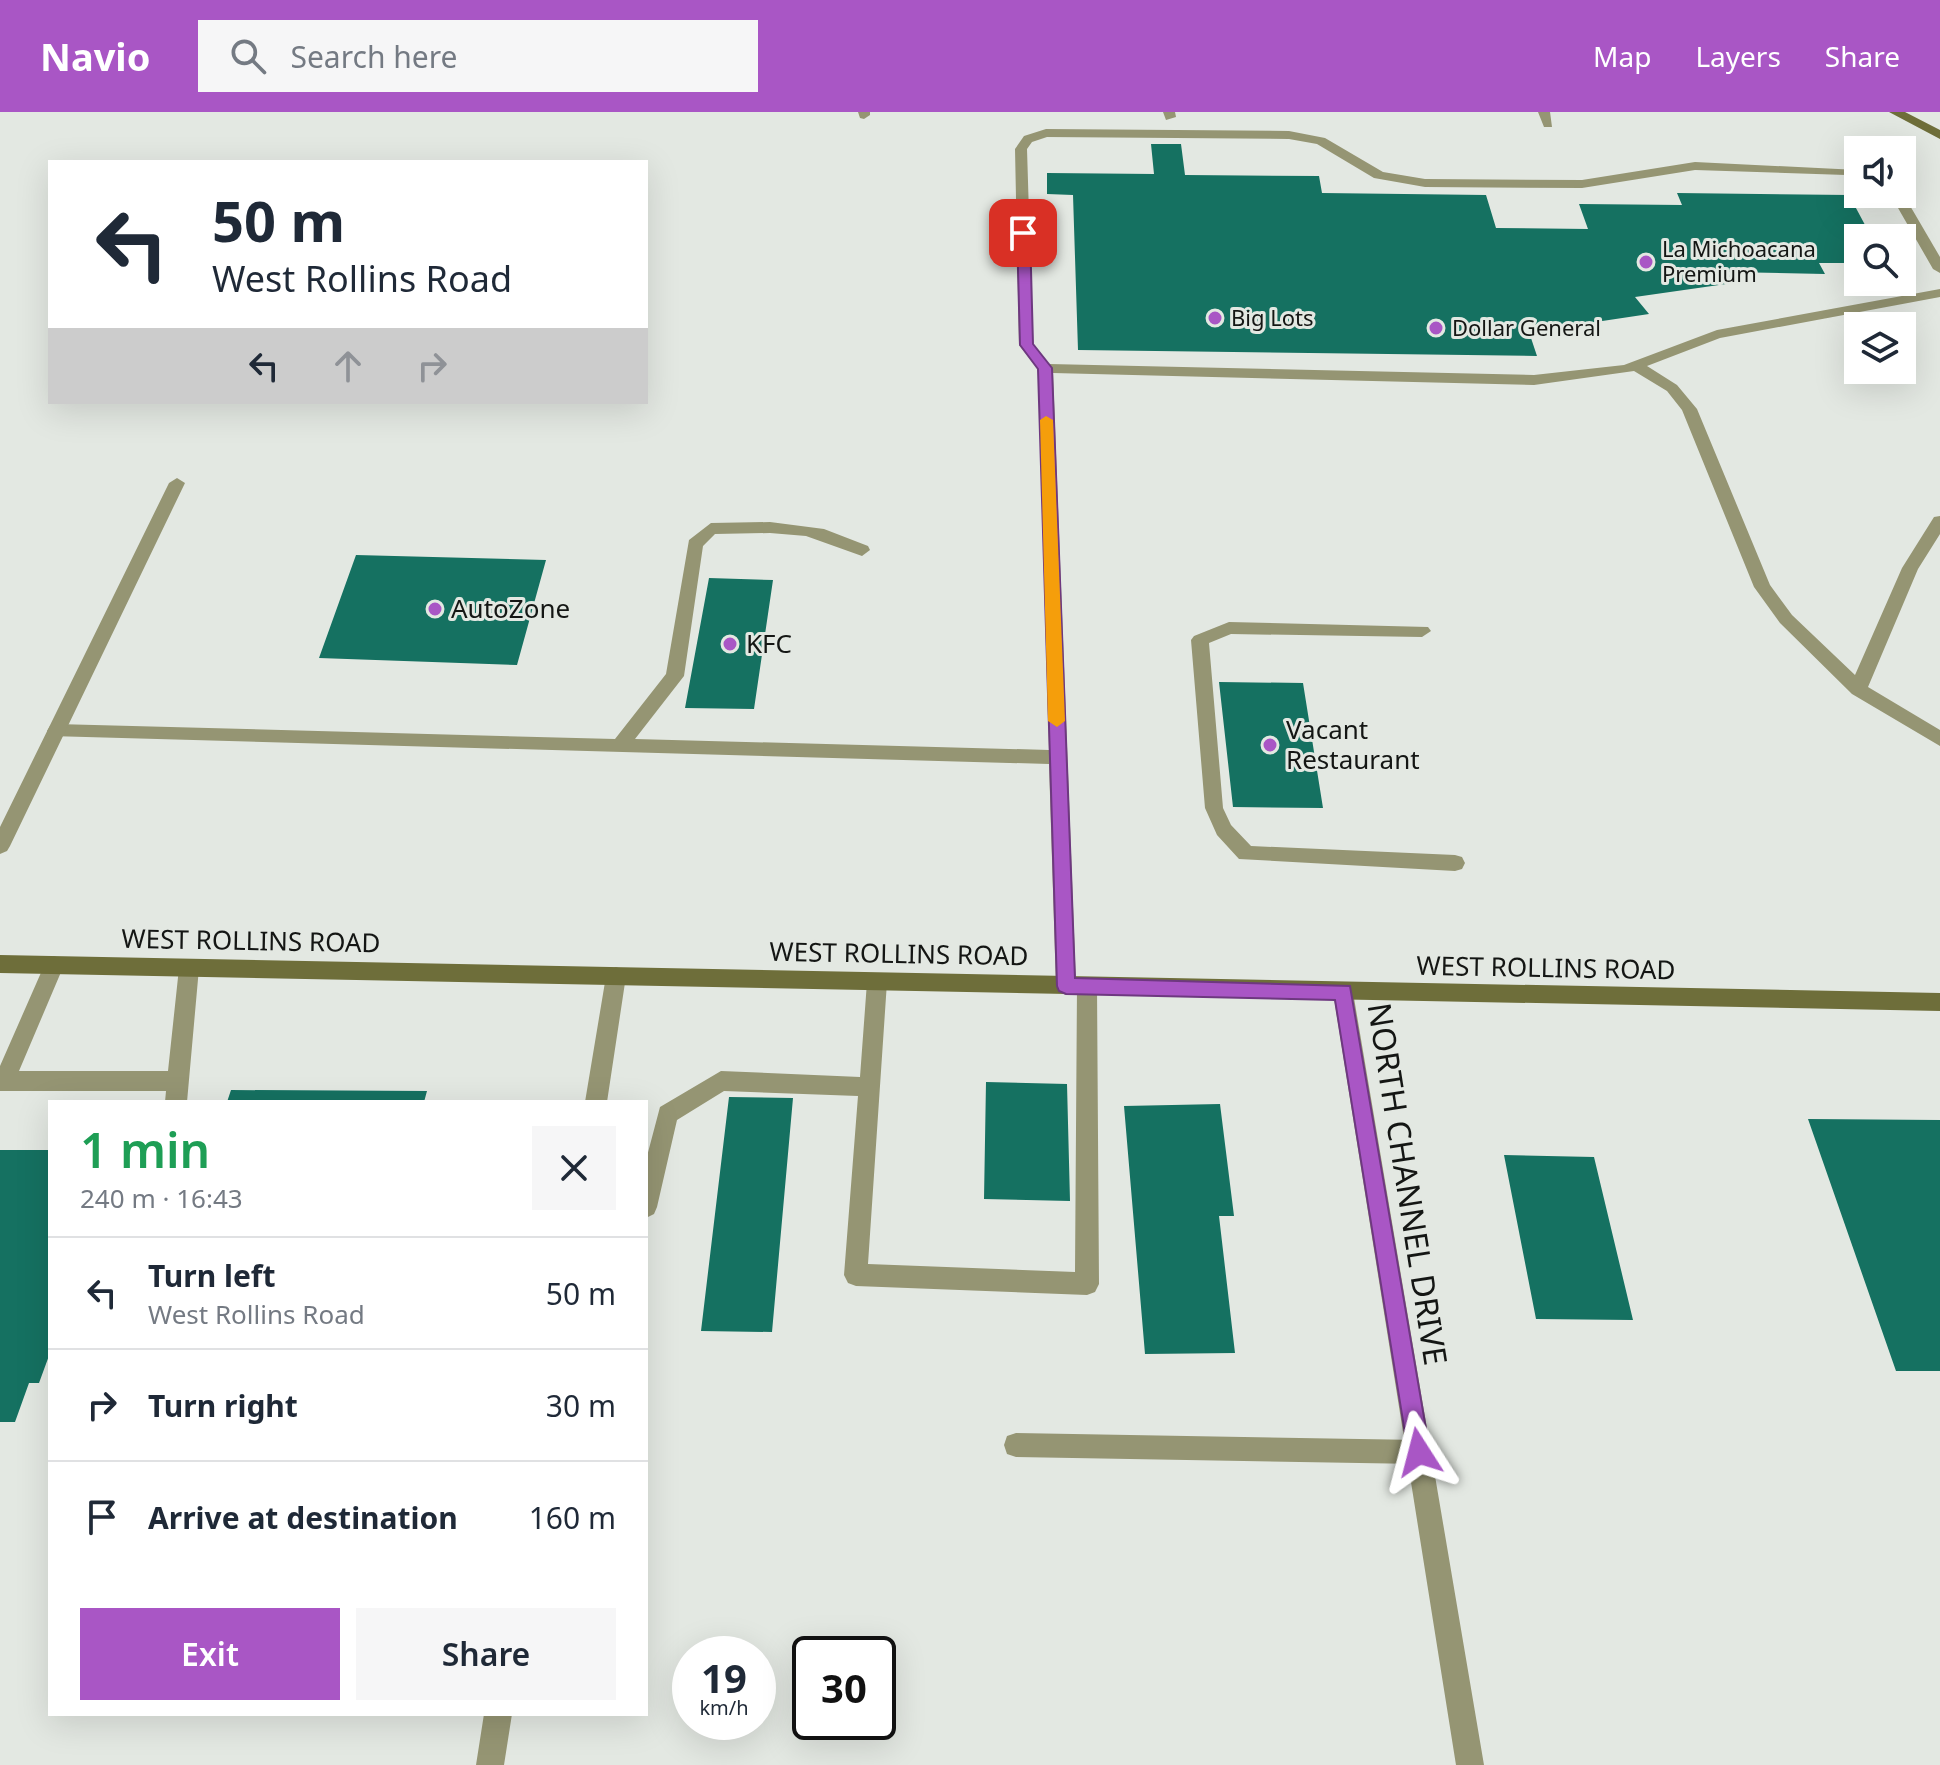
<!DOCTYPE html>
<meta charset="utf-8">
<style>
:root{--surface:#fff;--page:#f6f6f7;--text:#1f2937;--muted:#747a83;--line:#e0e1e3;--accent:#a956c5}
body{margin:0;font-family:"Noto Sans",sans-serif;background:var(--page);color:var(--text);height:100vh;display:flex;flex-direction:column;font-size:30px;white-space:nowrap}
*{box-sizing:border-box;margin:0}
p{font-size:26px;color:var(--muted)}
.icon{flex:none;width:44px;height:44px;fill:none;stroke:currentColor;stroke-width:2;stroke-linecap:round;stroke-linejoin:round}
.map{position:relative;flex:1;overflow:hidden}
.sheet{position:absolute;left:48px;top:988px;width:600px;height:616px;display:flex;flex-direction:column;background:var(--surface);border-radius:0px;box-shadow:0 8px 32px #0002}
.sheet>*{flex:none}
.hud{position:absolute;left:48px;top:48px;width:600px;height:244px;border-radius:0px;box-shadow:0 8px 32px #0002;background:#fff;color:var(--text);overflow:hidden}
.buttons{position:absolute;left:1844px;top:24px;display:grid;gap:16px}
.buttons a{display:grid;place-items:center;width:72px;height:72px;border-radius:0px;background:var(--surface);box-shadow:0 8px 32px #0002;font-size:40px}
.speed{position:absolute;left:672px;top:1524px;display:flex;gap:16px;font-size:40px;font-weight:700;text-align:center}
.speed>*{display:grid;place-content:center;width:104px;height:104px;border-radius:50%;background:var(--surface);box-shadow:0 8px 32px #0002;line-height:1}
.speed small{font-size:20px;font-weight:400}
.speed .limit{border:4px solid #111;border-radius:12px;background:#fff;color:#111}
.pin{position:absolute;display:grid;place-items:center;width:68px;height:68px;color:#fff;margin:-34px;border-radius:16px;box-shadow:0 4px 12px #0006}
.me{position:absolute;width:88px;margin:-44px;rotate:351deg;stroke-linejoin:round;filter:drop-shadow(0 0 6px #0008)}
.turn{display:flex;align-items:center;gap:28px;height:168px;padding:0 32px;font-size:36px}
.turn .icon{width:104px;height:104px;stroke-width:2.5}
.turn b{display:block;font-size:56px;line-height:68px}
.lanes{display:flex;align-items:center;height:76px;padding:0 32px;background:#0003;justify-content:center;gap:40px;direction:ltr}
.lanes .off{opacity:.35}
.round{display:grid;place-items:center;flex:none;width:84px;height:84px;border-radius:0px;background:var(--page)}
.head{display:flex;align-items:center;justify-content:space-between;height:136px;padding:0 32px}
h1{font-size:48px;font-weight:600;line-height:60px;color:#1e9e55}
.cta{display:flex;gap:16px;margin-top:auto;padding:16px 32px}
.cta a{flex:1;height:92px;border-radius:0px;background:var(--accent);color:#fff;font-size:32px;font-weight:600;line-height:92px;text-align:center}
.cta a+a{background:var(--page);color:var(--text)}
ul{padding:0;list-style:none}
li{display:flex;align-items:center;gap:24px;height:112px;padding:0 32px;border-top:2px solid var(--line)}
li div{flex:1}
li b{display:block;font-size:30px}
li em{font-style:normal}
header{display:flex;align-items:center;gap:48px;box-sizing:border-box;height:112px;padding:0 40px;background:var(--accent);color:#fff}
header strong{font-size:38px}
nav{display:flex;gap:44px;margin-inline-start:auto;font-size:28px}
.search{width:560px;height:72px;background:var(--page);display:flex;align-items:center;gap:20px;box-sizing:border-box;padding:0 28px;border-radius:0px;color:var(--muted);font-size:30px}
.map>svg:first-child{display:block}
.building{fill:#157161}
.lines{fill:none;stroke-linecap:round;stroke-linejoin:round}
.service{fill:#959573;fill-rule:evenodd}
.minor{fill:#959573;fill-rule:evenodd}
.secondary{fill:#6e6e3a;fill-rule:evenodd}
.route{fill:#a956c5;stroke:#6e3880;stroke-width:2}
.slow{fill:#f59e0b}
.poi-dot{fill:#a956c5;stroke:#e3e8e2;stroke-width:3}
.labels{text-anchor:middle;stroke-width:6;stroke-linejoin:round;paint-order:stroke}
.far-poi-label{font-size:22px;fill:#141614;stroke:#e3e8e2;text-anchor:start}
.poi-label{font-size:26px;fill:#141614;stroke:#e3e8e2;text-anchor:start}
.street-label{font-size:26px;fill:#141614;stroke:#e3e8e2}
.near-street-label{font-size:32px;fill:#141614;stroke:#e3e8e2}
</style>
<header>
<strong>Navio</strong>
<div class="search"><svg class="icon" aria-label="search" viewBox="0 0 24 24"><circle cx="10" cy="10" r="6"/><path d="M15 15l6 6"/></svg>Search here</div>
<nav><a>Map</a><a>Layers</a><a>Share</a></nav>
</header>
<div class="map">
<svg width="1940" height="1653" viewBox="0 0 1940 1653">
<rect width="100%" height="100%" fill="#e3e8e2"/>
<!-- building -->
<path class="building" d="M1151 32H1181L1185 63 1319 64 1322 81 1486 83 1496 116 1588 117 1579 92 1682 93 1677 81 1849 83 1872 126H1858V151H1819L1825 162 1728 160 1733 171 1635 185 1649 202 1529 220 1537 244 1078 238 1073 83 1047 82V61L1154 62Z
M356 443 546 448 517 553 319 546Z
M709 466 773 468 754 597 685 596Z
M1219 570 1303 571 1323 696 1233 695Z
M986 970 1067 972 1070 1089 984 1087Z
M231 978 427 979 424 990H227Z
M729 985 793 986 772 1220 701 1219Z
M1220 992 1234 1104H1219L1235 1241 1145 1242 1124 994Z
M1808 1007 1940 1008V1259H1896Z
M0 1038H50V1241L39 1271H29L15 1310H0Z
M1504 1043 1594 1045 1633 1208 1536 1207Z"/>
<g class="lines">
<!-- service -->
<path class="service" d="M858 0H870V3L864 7 860 6Z
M1163 0H1175L1176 5 1166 8Z
M1538 0H1550L1552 15H1544Z
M1046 17 1289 19 1325 26 1383 60 1425 67 1582 68 1695 50 1858 58V66L1846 63 1695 58 1582 76 1425 75 1374 66 1317 32 1289 27 1047 25 1032 30 1027 37 1033 232 1049 252 1534 263 1624 253 1717 218 1940 177V185L1720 226 1647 254 1677 273 1697 297 1770 473 1792 503 1855 563 1902 456 1934 405 1940 404V422L1918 457 1868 575 1940 618V634L1852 582 1780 511 1754 475 1682 298 1667 279 1634 259 1534 273 1053 261 1076 874 1073 880 1066 883 1059 880 1056 874 1049 652 50 624 47 619 50 614 56 612 615 627 666 562 689 428 711 411 770 410 824 417 868 434 870 438 862 444 806 424 770 421 715 422 703 434 684 564 635 627 1049 638 1038 257 1019 233 1015 37 1024 24Z
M1902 80 1940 145V161L1933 157 1890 82Z
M1229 510 1428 515 1431 519 1422 525 1231 522 1209 531 1223 696 1231 713 1251 734 1455 743 1462 745 1465 751 1462 757 1455 759 1239 747 1217 723 1205 696 1191 528 1194 524Z
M54 844 61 847 64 853 19 959H168L179 856 182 850 189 847 196 850 199 856 187 990H165L166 979H0V954L47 847Z
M877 861 884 864 887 870 868 1152 1075 1160 1077 875 1080 869 1087 866 1094 869 1097 875 1099 1172 1095 1180 1087 1183 856 1174 848 1171 844 1163 858 984 724 979 677 1008 657 1095 654 1102 646 1106V1048L660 995 721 959 860 965 867 870 870 864Z
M1016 1321 1419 1328 1428 1331 1431 1340 1428 1349 1419 1352 1016 1345 1007 1342 1004 1333 1007 1324Z"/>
<!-- minor -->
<path class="minor" d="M177 366 185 371 10 734 7 739 0 742V715L169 371Z
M616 855 623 858 626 864 607 990H585L606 864 609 858Z
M1343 871 1350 874 1353 880 1484 1653H1456L1333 880 1336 874Z
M484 1602H512L504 1653H476Z"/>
<!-- secondary -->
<path class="secondary" d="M1889 0H1905L1940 18V27Z
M0 843 1940 881V899L0 861Z"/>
</g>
<!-- route -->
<path class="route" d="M1023 117 1030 121 1033 232 1052 256 1075 866 1350 874 1430 1340 1427 1348 1419 1351 1411 1348 1408 1340 1335 888 1066 882 1059 879 1057 874 1038 257 1020 233 1017 121Z"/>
<!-- slow -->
<path class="slow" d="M1046 304 1053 308 1065 609 1057 615 1048 609 1040 308Z"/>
<!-- markers -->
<g class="poi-dot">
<circle cx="1646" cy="150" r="8"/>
<circle cx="1215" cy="206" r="8"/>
<circle cx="1436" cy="216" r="8"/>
<circle cx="435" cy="497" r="8"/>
<circle cx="730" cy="532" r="8"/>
<circle cx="1270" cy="633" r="8"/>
</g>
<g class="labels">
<!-- far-poi labels -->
<g class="far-poi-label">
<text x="1662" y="145">La Michoacana<tspan x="1662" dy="25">Premium</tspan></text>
<text x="1231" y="214">Big Lots</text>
<text x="1452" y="224">Dollar General</text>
</g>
<!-- poi labels -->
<g class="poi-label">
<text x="451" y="506">AutoZone</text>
<text x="746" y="541">KFC</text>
<text x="1286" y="627">Vacant<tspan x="1286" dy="30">Restaurant</tspan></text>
</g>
<!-- street labels -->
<g class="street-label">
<text transform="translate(251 829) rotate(1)" y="9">WEST ROLLINS ROAD</text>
<text transform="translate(899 842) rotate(1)" y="9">WEST ROLLINS ROAD</text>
<text transform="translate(1546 856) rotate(1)" y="9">WEST ROLLINS ROAD</text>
</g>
<!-- near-street labels -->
<g class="near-street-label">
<text transform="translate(1407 1072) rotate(81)" y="11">NORTH CHANNEL DRIVE</text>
</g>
</g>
</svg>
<div class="buttons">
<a><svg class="icon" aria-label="sound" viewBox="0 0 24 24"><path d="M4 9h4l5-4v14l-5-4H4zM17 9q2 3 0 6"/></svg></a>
<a><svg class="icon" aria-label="search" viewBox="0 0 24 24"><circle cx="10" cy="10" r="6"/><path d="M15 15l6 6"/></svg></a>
<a><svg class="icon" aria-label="layers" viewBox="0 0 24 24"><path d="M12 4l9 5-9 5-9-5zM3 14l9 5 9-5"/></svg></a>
</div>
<div class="speed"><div>19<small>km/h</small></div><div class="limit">30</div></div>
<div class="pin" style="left:1023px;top:121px;background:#d93025"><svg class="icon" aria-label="arrive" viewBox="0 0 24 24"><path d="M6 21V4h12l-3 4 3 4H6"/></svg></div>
<svg class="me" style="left:1419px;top:1340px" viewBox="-20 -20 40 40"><path d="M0-17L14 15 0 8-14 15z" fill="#a956c5" stroke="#fff" stroke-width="4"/></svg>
<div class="hud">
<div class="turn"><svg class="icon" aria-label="left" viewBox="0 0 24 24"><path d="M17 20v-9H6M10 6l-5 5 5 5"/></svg><div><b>50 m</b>West Rollins Road</div></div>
<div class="lanes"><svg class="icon" aria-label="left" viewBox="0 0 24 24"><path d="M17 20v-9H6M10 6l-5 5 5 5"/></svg><svg class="icon off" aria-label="ahead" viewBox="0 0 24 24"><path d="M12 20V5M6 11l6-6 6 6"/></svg><svg class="icon off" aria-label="right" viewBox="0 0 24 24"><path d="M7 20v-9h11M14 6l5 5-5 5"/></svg></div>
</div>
<section class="sheet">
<div class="head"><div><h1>1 min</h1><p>240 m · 16:43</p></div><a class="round"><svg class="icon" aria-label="close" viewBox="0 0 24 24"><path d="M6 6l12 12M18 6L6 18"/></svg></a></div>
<ul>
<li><svg class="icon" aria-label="left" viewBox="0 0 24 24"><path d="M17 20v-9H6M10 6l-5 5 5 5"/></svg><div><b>Turn left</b><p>West Rollins Road</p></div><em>50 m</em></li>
<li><svg class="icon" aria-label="right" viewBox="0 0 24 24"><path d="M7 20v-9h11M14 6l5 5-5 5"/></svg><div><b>Turn right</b></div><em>30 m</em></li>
<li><svg class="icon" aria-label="arrive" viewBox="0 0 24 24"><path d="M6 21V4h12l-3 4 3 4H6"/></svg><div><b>Arrive at destination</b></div><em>160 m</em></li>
</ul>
<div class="cta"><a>Exit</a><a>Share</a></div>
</section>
</div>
